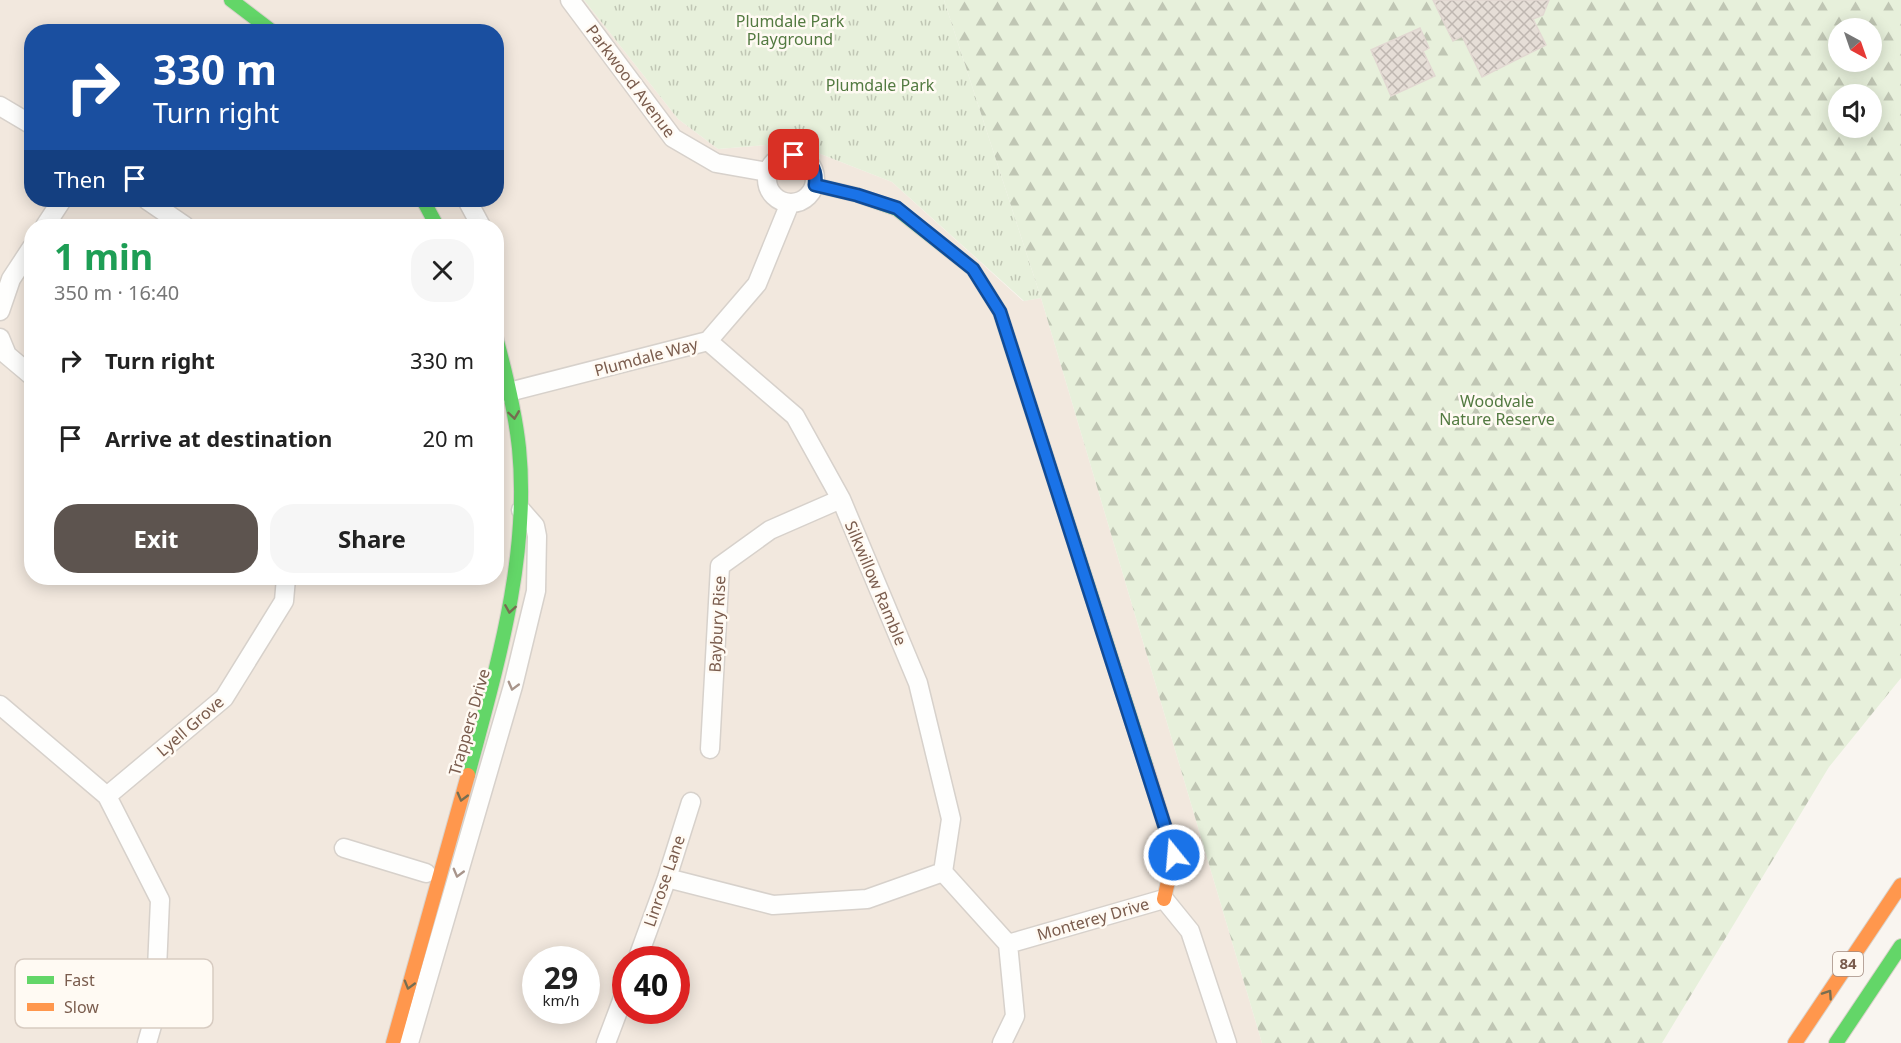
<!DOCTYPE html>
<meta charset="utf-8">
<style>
:root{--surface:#fff;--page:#f6f6f6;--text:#222;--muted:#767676;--accent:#5d544f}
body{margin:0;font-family:"Noto Sans",sans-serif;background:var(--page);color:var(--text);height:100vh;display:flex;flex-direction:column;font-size:22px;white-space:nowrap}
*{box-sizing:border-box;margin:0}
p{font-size:20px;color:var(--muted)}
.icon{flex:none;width:33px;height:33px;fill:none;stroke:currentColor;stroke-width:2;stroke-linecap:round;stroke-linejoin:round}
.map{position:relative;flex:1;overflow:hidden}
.drawer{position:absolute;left:24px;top:219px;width:480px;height:366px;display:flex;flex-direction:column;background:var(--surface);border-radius:24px;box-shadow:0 3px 15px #0003}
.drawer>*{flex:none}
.hud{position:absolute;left:24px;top:24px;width:480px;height:183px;border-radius:24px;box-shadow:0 3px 15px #0003;background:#1a4fa0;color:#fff;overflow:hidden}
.needle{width:39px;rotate:140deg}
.tools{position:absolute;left:1828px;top:18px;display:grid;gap:12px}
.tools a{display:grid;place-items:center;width:54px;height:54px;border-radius:50%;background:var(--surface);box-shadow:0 3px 15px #0003;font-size:30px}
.speed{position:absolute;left:522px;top:946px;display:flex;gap:12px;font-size:30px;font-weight:700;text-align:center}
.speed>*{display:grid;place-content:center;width:78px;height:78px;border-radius:50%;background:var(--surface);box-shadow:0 3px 15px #0003;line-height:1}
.speed small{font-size:15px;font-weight:400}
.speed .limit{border:9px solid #d22;background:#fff;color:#111}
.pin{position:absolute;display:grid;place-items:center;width:51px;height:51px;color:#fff;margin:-26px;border-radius:12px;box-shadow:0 3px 9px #0006}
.me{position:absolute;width:66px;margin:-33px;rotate:343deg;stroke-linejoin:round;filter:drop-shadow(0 0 4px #0008)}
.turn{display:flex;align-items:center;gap:21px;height:126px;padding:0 30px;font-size:27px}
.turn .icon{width:78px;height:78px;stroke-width:2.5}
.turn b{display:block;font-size:42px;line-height:51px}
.then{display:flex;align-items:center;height:57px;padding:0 30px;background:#0003;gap:12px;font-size:22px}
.round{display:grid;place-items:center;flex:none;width:63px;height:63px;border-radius:24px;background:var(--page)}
.summary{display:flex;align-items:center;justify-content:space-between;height:102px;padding:0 30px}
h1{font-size:36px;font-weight:700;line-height:45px;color:#1e9e55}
.button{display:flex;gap:12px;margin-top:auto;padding:12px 30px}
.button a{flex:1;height:69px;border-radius:24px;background:var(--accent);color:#fff;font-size:24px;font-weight:700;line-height:69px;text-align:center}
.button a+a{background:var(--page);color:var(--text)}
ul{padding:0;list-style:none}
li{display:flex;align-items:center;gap:18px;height:78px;padding:0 30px}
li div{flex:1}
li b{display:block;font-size:22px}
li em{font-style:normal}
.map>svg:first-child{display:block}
.residential{fill:#f2e8de;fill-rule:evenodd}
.grass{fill:url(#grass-tufts)}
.forest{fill:url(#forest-firs);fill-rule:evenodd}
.building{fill:url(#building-cross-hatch);stroke:#e2d8d2;stroke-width:1.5}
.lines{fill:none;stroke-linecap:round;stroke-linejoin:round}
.street-casing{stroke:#d7d1cb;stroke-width:21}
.fast-casing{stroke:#d9d2cb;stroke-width:16}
.slow-casing{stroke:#d9d2cb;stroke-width:16}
.street{stroke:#fefefd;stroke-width:18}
.fast{stroke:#63d668;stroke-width:14}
.slow{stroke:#ff974d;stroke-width:14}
.oneway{stroke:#776e51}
.oneway2{stroke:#a8958b}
.route-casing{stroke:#114b97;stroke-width:15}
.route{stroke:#1a73e8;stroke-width:10}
.labels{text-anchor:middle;stroke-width:5;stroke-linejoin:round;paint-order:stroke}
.shield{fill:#fffaf3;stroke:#a28b7f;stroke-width:1.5}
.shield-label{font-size:15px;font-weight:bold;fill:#7a5c4d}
.park-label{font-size:16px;fill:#537a41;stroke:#fffaf3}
.street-label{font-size:16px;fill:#7a5c4d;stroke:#fffaf3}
.key{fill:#fffaf3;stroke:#d7cbc1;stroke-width:1.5}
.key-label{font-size:16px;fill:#7a5c4d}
</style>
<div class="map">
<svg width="1901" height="1043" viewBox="0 0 1901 1043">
<defs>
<pattern id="grass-tufts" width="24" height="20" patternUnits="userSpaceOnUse" patternTransform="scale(1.5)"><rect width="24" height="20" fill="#e7f0db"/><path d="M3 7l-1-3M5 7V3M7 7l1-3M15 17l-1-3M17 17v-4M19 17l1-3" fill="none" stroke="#c0c6b4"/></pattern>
<pattern id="forest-firs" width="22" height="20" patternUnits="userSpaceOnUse" patternTransform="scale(1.5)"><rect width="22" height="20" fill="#e7f0db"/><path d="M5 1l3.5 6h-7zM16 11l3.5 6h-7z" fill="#c0c6b4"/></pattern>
<pattern id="building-cross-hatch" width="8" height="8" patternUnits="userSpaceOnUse" patternTransform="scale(1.5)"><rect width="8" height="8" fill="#e6ded7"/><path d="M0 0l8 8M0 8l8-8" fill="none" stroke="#bfb7b1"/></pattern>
</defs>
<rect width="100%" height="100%" fill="#f9f5f0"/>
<!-- residential -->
<path class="residential" d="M0 0H584L678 119 718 149 778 144 818 153 892 182 1023 301 1041 298 1262 1043H0ZM32 32H496V200H32ZM32 226H496V578H32ZM536 960H586V1011H536ZM626 960H676V1011H626Z"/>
<!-- grass -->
<path class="grass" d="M584 0H944L1041 298 1024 301 892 182 818 153 778 144 718 149 678 119Z"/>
<!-- forest -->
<path class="forest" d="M944 0H1901V678L1829 767 1662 1043H1262L1041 298ZM1839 28H1872V62H1839ZM1839 94H1872V128H1839Z"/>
<!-- building -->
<path class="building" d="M1433 0H1549L1543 15 1533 19 1546 45 1482 77 1462 36 1453 41Z
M1420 28 1429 48 1423 51 1435 76 1391 96 1371 50Z"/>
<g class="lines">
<!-- street casing -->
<g class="street-casing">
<path id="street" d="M570 0 673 138 716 163 768 172
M0 106 32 125
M767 179a24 24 0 1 1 48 0a24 24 0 1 1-48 0Z
M147 200 185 226
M467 200 481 226
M45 226 62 200
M0 311 11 279 32 247
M0 338 7 355 32 376
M708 341 795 416 841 499 918 683 951 819 943 872
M497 395 708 341 757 284 790 203
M0 705 107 796 160 900 155 1015 147 1043
M710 749 720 566 770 530 841 499
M107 796 224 698 284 601 286 578
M344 848 426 873
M667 878 773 905 867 899 943 872 1008 944
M1008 944 1164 899 1190 931 1227 1043
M637 960 667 878 691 802
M409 1043 513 686 536 591 537 536 535 526 521 510
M606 1043 626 990
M1002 1043 1015 1016 1008 944"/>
</g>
<!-- fast casing -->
<g class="fast-casing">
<path id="fast" d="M231 0 273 32
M815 185 857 195 897 209 973 269 1000 312 1146 766
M423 200 437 226
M468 775C496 669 530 558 519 448 515 410 506 374 496 337
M1836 1043 1901 946"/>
</g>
<!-- slow casing -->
<g class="slow-casing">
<path id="slow" d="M1146 766 1174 855 1164 899
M393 1043 468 775
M1795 1043 1901 885"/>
</g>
<!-- street -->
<use href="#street" class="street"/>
<!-- fast -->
<use href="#fast" class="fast"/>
<!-- slow -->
<use href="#slow" class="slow"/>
</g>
<!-- one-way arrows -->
<defs><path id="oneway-chevron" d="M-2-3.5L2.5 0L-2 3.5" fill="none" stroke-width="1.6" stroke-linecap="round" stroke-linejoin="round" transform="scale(1.5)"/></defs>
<g class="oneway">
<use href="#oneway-chevron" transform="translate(514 415) rotate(82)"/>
<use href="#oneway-chevron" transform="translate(510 609) rotate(99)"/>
<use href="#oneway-chevron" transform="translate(462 797) rotate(105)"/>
<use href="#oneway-chevron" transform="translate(409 985) rotate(106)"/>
<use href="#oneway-chevron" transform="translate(1828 994) rotate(-56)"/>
</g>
<g class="oneway2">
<use href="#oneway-chevron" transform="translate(513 686) rotate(105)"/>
<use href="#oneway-chevron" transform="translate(458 873) rotate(105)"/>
</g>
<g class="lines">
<!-- route casing -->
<g class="route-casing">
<path id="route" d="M794 155C810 158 817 169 815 185L857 195 897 208 973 269 1000 312 1174 855"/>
</g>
<!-- route -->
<use href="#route" class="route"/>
</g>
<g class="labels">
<!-- shield labels -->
<rect class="shield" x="1833" y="952" width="30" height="24" rx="4.5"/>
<g class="shield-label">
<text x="1848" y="969">84</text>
</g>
<!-- park labels -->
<g class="park-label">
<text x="790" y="27">Plumdale Park<tspan x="790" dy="18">Playground</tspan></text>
<text x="880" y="91">Plumdale Park</text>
<text x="1497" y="407">Woodvale<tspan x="1497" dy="18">Nature Reserve</tspan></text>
</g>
<!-- street labels -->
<g class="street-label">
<text transform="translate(631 81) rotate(53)" y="6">Parkwood Avenue</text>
<text transform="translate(646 357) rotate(-15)" y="6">Plumdale Way</text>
<text transform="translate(876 583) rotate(67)" y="6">Silkwillow Ramble</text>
<text transform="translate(717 624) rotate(-87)" y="6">Baybury Rise</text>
<text transform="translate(469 722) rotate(-74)" y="6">Trappers Drive</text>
<text transform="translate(190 726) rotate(-41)" y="6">Lyell Grove</text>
<text transform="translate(664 881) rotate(-71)" y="6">Linrose Lane</text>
<text transform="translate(1093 919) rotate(-16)" y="6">Monterey Drive</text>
</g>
</g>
<!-- legend -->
<rect x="15" y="959" width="198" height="69" rx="9" class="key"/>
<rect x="27" y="976" width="27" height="8" fill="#63d668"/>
<rect x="27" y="1003" width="27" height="8" fill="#ff974d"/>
<g class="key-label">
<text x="64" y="986">Fast</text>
<text x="64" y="1013">Slow</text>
</g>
</svg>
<div class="tools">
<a><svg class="needle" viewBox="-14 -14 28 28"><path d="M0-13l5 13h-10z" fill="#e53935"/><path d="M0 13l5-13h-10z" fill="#767676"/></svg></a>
<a><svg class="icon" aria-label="sound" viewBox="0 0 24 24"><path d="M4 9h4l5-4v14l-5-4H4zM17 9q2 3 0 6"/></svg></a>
</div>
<div class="speed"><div>29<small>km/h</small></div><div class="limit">40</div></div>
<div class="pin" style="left:794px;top:155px;background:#d93025"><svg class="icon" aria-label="arrive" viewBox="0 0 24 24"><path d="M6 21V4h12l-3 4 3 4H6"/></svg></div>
<svg class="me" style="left:1174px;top:855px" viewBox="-20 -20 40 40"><circle r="17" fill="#1a73e8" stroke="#fff" stroke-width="3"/><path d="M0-11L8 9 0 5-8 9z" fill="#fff"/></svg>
<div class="hud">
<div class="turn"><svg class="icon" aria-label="right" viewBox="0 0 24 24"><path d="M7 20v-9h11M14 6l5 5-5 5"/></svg><div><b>330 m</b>Turn right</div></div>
<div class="then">Then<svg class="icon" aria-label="arrive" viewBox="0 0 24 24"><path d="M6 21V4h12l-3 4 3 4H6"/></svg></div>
</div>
<section class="drawer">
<div class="summary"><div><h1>1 min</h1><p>350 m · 16:40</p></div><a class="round"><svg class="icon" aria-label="close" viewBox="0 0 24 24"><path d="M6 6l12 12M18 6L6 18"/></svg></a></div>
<ul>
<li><svg class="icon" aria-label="right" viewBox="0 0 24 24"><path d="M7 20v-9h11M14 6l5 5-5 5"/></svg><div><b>Turn right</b></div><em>330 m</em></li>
<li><svg class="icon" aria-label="arrive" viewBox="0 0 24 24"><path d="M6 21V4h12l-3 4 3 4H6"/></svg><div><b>Arrive at destination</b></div><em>20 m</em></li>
</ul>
<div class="button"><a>Exit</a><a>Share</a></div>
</section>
</div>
